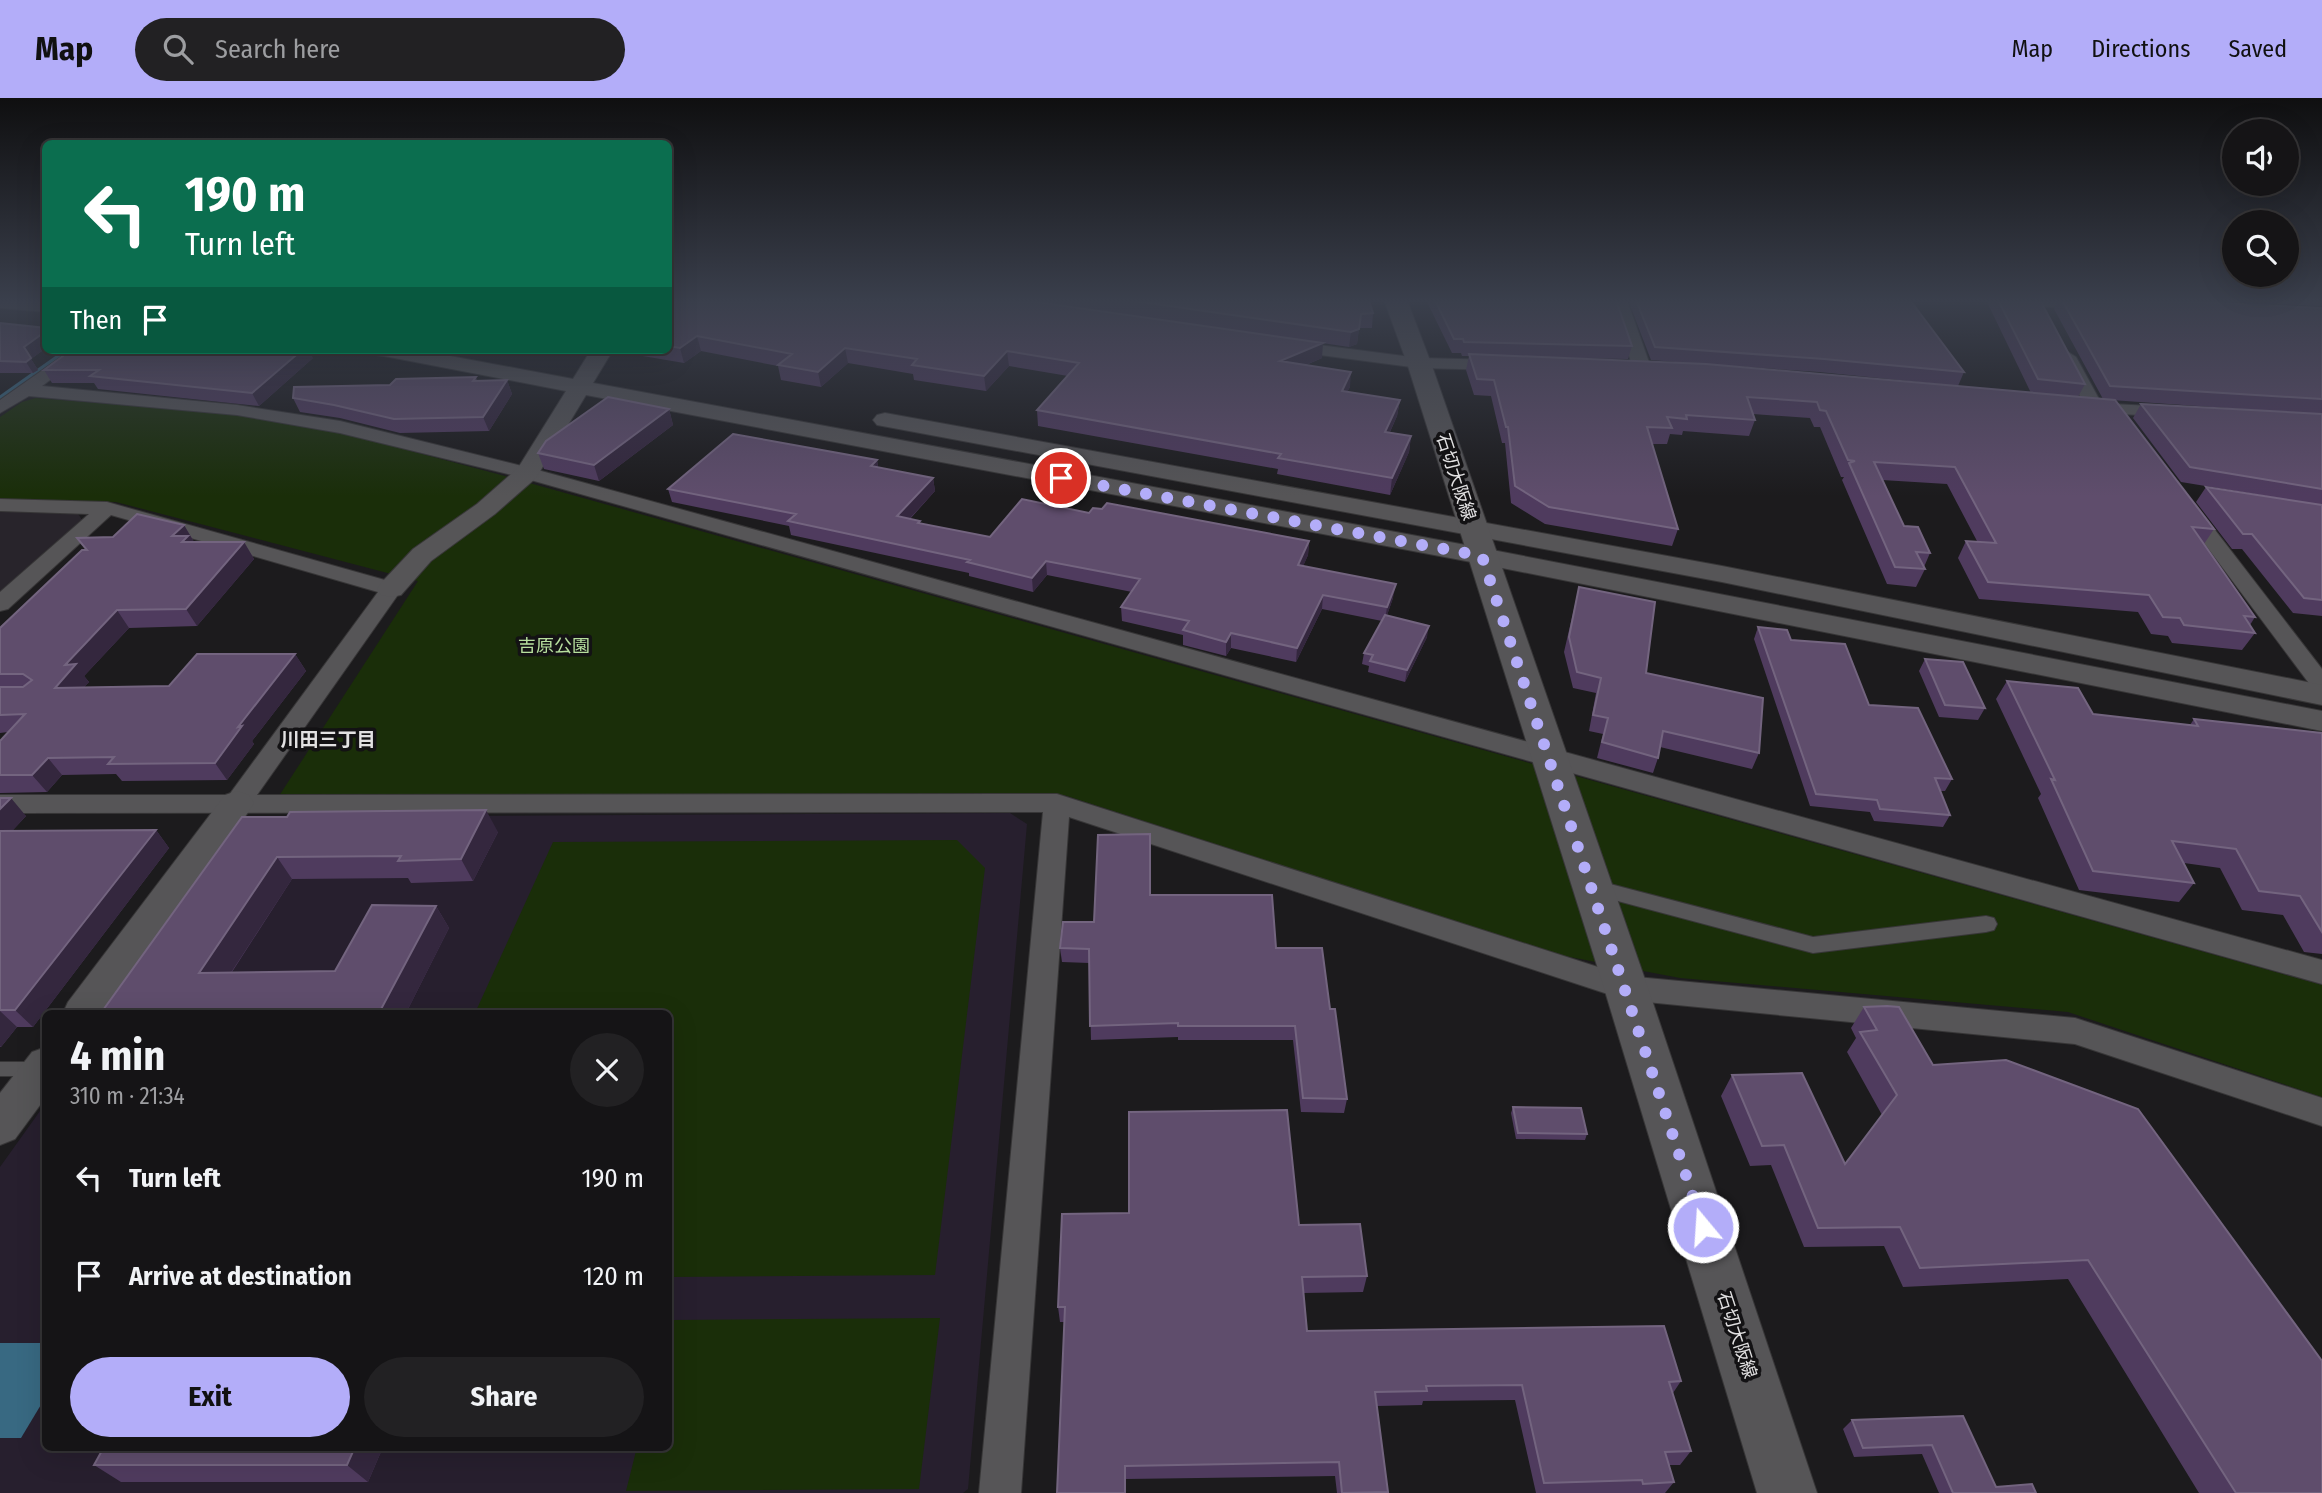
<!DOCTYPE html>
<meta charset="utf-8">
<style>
:root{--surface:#151416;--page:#222123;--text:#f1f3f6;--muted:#9d9ea1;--line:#343335;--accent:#b3adf9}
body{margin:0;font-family:"Fira Sans Condensed","Noto Sans JP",sans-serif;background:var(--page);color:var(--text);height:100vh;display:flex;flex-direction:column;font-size:26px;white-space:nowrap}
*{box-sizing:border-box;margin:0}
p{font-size:23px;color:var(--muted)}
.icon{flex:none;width:38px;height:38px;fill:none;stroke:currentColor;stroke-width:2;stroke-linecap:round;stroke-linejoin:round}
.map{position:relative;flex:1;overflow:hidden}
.panel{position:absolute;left:42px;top:912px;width:630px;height:441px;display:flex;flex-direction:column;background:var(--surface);border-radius:10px;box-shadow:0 7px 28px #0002,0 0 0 2px var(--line)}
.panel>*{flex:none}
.guide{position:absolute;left:42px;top:42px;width:630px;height:214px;border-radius:10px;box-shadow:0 7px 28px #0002,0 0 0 2px var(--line);background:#0b6e4f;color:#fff;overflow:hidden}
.fabs{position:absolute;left:2222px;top:21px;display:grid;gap:14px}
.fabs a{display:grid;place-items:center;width:77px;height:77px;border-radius:50%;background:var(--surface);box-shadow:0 7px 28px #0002,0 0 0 2px var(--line);font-size:35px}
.pin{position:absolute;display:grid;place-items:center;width:60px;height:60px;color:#fff;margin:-30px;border:4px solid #fff;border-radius:50%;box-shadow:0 2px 7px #0007}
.me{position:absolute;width:77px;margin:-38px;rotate:342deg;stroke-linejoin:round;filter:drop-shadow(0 0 5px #0008)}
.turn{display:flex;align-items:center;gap:24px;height:147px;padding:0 28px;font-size:32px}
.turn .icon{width:91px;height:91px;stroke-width:2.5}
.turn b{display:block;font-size:49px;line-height:60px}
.then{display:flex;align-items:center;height:66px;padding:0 28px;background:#0003;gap:14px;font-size:26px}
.round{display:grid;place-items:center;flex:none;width:74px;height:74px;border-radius:37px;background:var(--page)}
.summary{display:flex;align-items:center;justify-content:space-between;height:119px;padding:0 28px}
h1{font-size:42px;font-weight:700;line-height:52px}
.cta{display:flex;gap:14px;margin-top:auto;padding:14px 28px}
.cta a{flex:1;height:80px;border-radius:42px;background:var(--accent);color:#111;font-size:28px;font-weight:700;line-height:80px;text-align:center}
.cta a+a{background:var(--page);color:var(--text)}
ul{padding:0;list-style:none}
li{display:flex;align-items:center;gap:21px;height:98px;padding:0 28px}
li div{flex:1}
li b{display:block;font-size:26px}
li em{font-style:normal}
header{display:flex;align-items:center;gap:42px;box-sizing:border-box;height:98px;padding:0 35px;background:var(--accent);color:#111}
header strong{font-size:33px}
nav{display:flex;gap:38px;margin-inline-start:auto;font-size:24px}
.search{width:490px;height:63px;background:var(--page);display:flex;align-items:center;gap:18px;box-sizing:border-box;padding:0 24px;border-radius:38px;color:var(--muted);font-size:26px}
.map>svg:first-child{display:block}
.built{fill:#28242b}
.education{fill:#271f2e}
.green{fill:#1a2e09}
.water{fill:#386982}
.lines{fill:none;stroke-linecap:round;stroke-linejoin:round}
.stream{stroke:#386982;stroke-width:6}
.service-casing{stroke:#373637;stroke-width:2}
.pedestrian-casing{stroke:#373637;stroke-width:2}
.minor-casing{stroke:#373637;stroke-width:2}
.tertiary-casing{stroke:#373637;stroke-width:2}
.secondary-casing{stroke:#373637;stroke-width:2}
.service{fill:#565557;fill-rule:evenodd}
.pedestrian{fill:#565557;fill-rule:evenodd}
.minor{fill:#565557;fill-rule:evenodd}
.tertiary{fill:#565557;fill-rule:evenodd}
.secondary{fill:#565557;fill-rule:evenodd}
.wall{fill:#4f3b5e}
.shaded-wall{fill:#34273e}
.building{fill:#5f4d6c;stroke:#73647f;stroke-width:2}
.route{stroke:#b3adf9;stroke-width:12;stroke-dasharray:0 21.6}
.labels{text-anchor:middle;stroke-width:7;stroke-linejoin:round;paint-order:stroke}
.street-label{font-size:18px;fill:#e2e1e2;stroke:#131214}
.park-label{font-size:18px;fill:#b7df9e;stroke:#131214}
.neighbourhood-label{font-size:19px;font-weight:bold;fill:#e2e1e2;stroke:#131214}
</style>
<header>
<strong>Map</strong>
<div class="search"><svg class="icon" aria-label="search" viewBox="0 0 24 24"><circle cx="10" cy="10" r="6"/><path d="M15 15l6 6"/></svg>Search here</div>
<nav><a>Map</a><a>Directions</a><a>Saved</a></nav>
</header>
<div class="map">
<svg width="2322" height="1395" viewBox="0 0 2322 1395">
<rect width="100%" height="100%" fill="#1c1b1d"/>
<!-- built -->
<path class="built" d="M0 414H77L82 422 0 494Z"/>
<!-- education -->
<path class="education" d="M1010 715 1027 726 968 1391 963 1395H0V1069L45 1006 46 1349H668V915H112L254 719Z"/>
<!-- green -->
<path class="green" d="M36 300 232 316 328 331 501 377 2322 887V999L2068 914 1680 880 1554 856 1064 697 279 698 418 483 116 404 0 401V319L22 304Z
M957 742 985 770 935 1177 669 1179 668 915H475L553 744Z
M940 1220 919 1391 626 1393 637 1349H668V1234L672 1222Z"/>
<!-- water -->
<path class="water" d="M0 1245H45V1300L21 1340H0Z"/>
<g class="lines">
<!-- stream -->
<path class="stream" d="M0 301 69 252"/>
<!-- service casing -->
<g class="service-casing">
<path id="service" d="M0 964H37L43 966 46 971 43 976 37 978H0Z"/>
</g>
<!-- pedestrian casing -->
<g class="pedestrian-casing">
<path id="pedestrian" d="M1591 781 1813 839 1986 818 1994 820 1997 826 1994 832 1986 834 1813 855 1584 794 1581 789 1584 784Z"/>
</g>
<!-- minor casing -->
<g class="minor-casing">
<path id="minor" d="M1611 202H1627L1651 270 1648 274H1636L1633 270Z
M2004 202H2094L2098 206 2090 211 2012 207Z
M1288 243 1419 260 1500 262 1509 267 1500 272 1419 270 1282 252 1280 248Z
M71 252H90L42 288 237 307 340 323 534 371 2322 862V886L520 379 340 335 237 317 29 298 0 315V302Z
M2068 254 2076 259 2104 310 2101 314H2089L2086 310 2060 259Z
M2113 306 2170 309 2179 314 2170 319 2107 315 2104 311Z
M0 401 107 404 399 486 402 491 257 697 1057 696 1626 878 2075 920 2322 1000V1028L2075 946 1626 902 1069 719 1021 1395H979L1043 714 0 715V697H229L378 494 111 417 8 511 0 513V494L89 416 0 413Z
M2188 404 2195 406 2322 571V595L2314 592 2181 414 2178 410 2181 406Z"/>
</g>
<!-- tertiary casing -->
<g class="tertiary-casing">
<path id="tertiary" d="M0 202H46V214L0 210Z
M373 252H418L573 281 591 252H613L593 285 1482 450 2322 613V633L1482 466 586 297 536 380 495 416 431 463 401 497 391 499 381 497 377 491 381 485 413 451 477 406 518 370 566 293 384 258 376 257Z
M885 315 1722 468 2322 587V607L1722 484 877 327 873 322 877 317Z
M237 693 249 697 254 705 249 713 104 915H63L68 904 225 697Z
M46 949V999L15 1041 0 1047V995L32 954Z"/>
</g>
<!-- secondary casing -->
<g class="secondary-casing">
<path id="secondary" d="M1384 202H1407L1431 265 1648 890 1817 1395H1757L1604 890 1407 265Z"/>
</g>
<!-- service -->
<use href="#service" class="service"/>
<!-- pedestrian -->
<use href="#pedestrian" class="pedestrian"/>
<!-- minor -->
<use href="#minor" class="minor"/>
<!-- tertiary -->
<use href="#tertiary" class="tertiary"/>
<!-- secondary -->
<use href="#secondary" class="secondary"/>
</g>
<!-- wall -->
<path class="wall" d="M668 202 1322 260 1306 267 1350 289 1347 294 1400 302 1397 318 1390 334 1411 338 1409 354 1390 397 1277 376 1278 371 1038 328 1037 312 1068 278 1009 268 986 293 914 282 913 276 848 265 821 289 781 282 778 268 701 253 684 265 619 254 618 252H668Z
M1030 202H1369L1373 215 1372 230H1359L1357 246 1349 249Z
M1426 202H1616L1632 248 1628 261 1563 260 1688 265 1651 262 1628 202H1910L1964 274 1958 288 1819 274 1733 268 2031 295 1986 202H2040L2085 286 2078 299 2103 301 2054 211 2058 202 2322 210V407L2181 384 2133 320 2141 306 2314 316 2111 302 2214 431 2204 446 2255 519 2250 527 2255 535 2242 552 2172 545 2168 538 2151 536 2138 514 1979 501 1958 460 1966 443H1977L1947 386 1882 382 1904 428 1930 455 1924 469 1925 471 1916 489 1887 486 1842 382 1844 379H1841L1820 329H1814L1810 320 1753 316 1755 322 1749 338 1683 333 1682 337 1670 336 1667 346H1652L1678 431 1672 448 1545 426 1511 405 1505 345H1502L1491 298 1474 297 1466 272 1469 258H1462L1461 255H1452Z
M2187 202H2322V208Z
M0 225 46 230V250L31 261 38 272 33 275H0Z
M313 260 259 308 98 291 94 285H52L44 272Z
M476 279 477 283 507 282 512 296 489 333 400 335 340 320 300 314 293 300 390 287Z
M669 311 673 327 599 383 544 371 538 355Z
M877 362 878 369 933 380 935 393 910 421 921 426 990 439 1089 415 1309 443 1308 457 1303 468 1393 500 1387 517 1427 539 1405 584 1368 574 1369 568 1362 566 1364 555 1382 523 1322 511 1296 564 1231 550 1226 558 1183 547V537L1122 523 1121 509 1132 494 1047 477 1033 494 969 478V475L791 437 789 428 672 404 668 391Z
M2206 389 2322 407V518L2293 515 2242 451H2232L2196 404Z
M184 427 194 444H193H244L254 461 197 528 129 530 84 578 89 584 84 589 169 588 295 556 306 573 252 643 254 646 227 682 122 683 116 676 62 677 47 694 0 695V643L8 634 0 635V530L86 452 77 440 113 439Z
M1579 489 1646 575 1759 655 1752 671 1660 649 1658 660 1653 675 1597 660 1603 636 1589 633 1596 595 1573 590 1564 554Z
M1758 529 1791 542 1869 607 1952 681 1945 693H1940L1950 717 1943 729 1874 723 1870 714 1810 708 1754 541Z
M1925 561 1985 610 1978 622 1939 619 1919 573Z
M2007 583 2093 616 2190 627 2194 621 2322 635V856L2304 854 2283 817 2242 812 2220 770 2184 765 2194 785 2179 804 2079 792 2038 700 2041 696 1996 601Z
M0 700 26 718 12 733 156 732 169 750 33 929H17L1 949H0Z
M242 719 498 734 473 783 411 785 408 780 292 781 232 874 335 873 436 808 449 830 406 915H101Z
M1150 797 1276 850 1330 911 1347 1001 1344 1015 1301 1014 1293 942H1178V939L1091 942 1089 865 1062 864 1060 850 1094 824Z
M1864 909 1933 967 2322 1395H2199L2068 1181 1903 1189 1884 1148 1804 1149 1771 1067 1750 1068 1721 998 1732 977 1845 1066 1882 1017 1847 954 1856 940 1851 930Z
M1513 1009 1587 1036 1585 1042 1516 1041 1511 1015Z
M1299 1127 1367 1178 1363 1194 1303 1195 1307 1233 1681 1283 1673 1295 1691 1353 1680 1367H1669L1674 1384 1665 1395H1536L1515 1302 1423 1303 1422 1307 1377 1308 1388 1395H1337L1335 1378 1126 1381 1064 1224H1060L1058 1209Z
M1963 1318 1996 1389 2036 1395H1939L1922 1356 1854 1359 1843 1331 1852 1322Z
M383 1349 368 1384H121L94 1367Z"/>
<!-- shaded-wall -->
<path class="shaded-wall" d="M1359 230 1357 246 1349 249 1351 234Z
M46 233V250L31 261 38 272 33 275 26 264 24 249Z
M697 238 701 253 684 265 680 250Z
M1323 245 1322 260 1279 278 1280 263Z
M845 250 848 265 821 289 818 274Z
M302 252H309L313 260 259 308 252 295Z
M1007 253 1009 268 986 293 984 278Z
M1351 274 1350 289 1340 308 1342 293Z
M507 282 512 296 489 333 483 319Z
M1400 302 1397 318 1383 349 1385 334Z
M669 311 673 327 599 383 594 367Z
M1411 338 1409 354 1390 397 1392 380Z
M877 362 879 376 871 368Z
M933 380 935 393 899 432 897 418Z
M184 427 194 444 192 445 199 455 172 438Z
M1309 443 1308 457 1297 482 1298 467Z
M244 444 254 461 197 528 186 511Z
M1046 463 1047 477 1033 494 1032 480Z
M1396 486 1393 500 1385 523 1387 509Z
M1323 497 1322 511 1296 564 1297 550Z
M117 512 129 530 84 578 89 584 68 607 55 590 65 567Z
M1429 528 1427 539 1405 584 1407 572Z
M1231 535V550L1226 558V544Z
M295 556 306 573 252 643 254 646 227 682 215 665 238 629Z
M48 660 62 677 47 694 32 677Z
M11 700 26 718 0 746V711Z
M486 712 498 734 473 783 461 761Z
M156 732 169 750 33 929 15 912Z
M277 759 292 781 217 896 199 875Z
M436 808 449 830 406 915H379Z
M0 913 17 929 1 949 0 948Z
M355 1349H383L368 1384 347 1367Z"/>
<!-- building -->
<path class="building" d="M668 202H1023L1323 245 1280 263 1351 274 1342 293 1400 302 1385 334 1411 338 1392 380 1278 360 1281 356 1037 312 1079 265 1007 253 984 278 912 267 917 261 845 250 818 274 778 267 792 256 697 238 680 250 668 248Z
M1128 202H1369L1373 215 1361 216 1359 231 1351 234Z
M1435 202H1616L1632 248 1464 244 1463 241H1454Z
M1636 202H1910L1964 274 1824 261 1655 249Z
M1998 202H2040L2085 286 2038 281Z
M2062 202H2155L2322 210V301L2110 288Z
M0 225 46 230V233L24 249 31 260 26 264 0 263Z
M71 252H302L252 295 90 278 99 272H44Z
M1469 256 1706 266 2115 302 2214 431 2192 429 2255 519 2244 518 2255 535 2184 527 2180 520 2163 519 2149 497 1988 484 1966 443 1996 445 1955 369 1874 364 1904 428 1918 429 1930 455 1916 454 1925 471 1895 469 1849 365 1855 363 1848 362 1826 313 1820 312 1817 304 1747 299 1755 322 1686 317 1687 321 1667 319 1672 330 1647 329 1678 431 1549 409 1515 388 1508 329H1506L1494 282 1477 281Z
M476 279 473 283 507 282 483 319 394 321 334 307 293 300 294 289 390 287 396 281Z
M608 299 669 311 594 367 538 355 546 343Z
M2141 306 2322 316V391L2190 369Z
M733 336 877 362 871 368 933 380 897 418 920 423 918 425 990 439 1022 401 1089 415 1093 410 1102 411 1107 405 1309 443 1298 467 1396 486 1387 509 1323 497 1297 550 1231 535 1226 544 1183 532 1189 523 1121 509 1140 481 1046 463 1032 480 967 464 970 462 788 423 796 416 668 391Z
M2206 389 2322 407V502L2304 500 2252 436H2243Z
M137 416 184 427 172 438H188L182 444H244L186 511 117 512 65 567 76 566 55 590 169 588 197 556H295L238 629 242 628 215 665 108 666 114 659 48 660 32 677H0V643L25 616 0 617V589H23L32 582 23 576H0V530L82 452H87L77 440 113 439Z
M1579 489 1655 504 1646 575 1763 600 1759 655 1663 633 1658 660 1602 644 1608 620 1593 617 1601 580 1577 574 1569 539Z
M1385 517 1429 528 1407 572 1370 563 1373 557 1364 555Z
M1758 529 1787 532 1791 542 1845 546 1869 607 1918 610 1952 681 1935 680 1950 717 1880 711 1877 702 1816 696Z
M1925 561 1963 564 1985 610 1945 607Z
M2007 583 2078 590 2093 616 2198 628 2194 621 2322 635V834L2300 798 2259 793 2236 751 2172 743 2194 785 2093 773 2051 681 2055 682Z
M0 700H11L0 711Z
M486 712 461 761 398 763 401 758 277 759 199 875 335 873 372 807 436 808 379 915H101L242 719H287L290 714Z
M156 732 15 912H0V733Z
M1150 736V797H1272L1276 850H1322L1330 911H1335L1347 1001 1303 1000 1295 928H1178V925L1090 928 1089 851 1060 850 1063 824H1094L1098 737Z
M1887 908 1899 909 1933 967 2006 962 2138 1011 2322 1263V1395H2236L2088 1162 1920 1170 1900 1129 1818 1130 1784 1047 1762 1048 1732 977 1802 975 1845 1066 1897 997 1860 934 1877 932 1864 909Z
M1513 1009 1581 1010 1587 1036 1518 1035Z
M1287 1012 1299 1127 1360 1126 1367 1178 1302 1179 1307 1233 1664 1228 1681 1283 1669 1284 1691 1353 1665 1354 1674 1384 1643 1386 1642 1382 1544 1385 1522 1287 1426 1288 1427 1293 1375 1294 1388 1394 1342 1395 1339 1364 1125 1368V1395H1057L1065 1209H1058L1062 1116 1129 1115V1014Z
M1963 1318 1996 1389 2032 1386 2036 1395H1953L1932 1347 1863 1350 1852 1322Z
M104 1349H355L347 1367H94Z"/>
<!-- sky -->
<linearGradient id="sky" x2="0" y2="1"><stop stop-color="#0f0f10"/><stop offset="0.51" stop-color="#3a3f4c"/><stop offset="1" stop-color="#3a3f4c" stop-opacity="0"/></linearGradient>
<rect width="2322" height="398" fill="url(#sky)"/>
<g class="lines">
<!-- route -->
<path class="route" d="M1061 380 1482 458 1703 1129"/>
</g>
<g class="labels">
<!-- street labels -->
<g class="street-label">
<text transform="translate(1456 379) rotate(72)" y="6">石切大阪線</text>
<text transform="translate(1737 1237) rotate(72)" y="6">石切大阪線</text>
</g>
<!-- park labels -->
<g class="park-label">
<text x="554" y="554">吉原公園</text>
</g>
<!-- neighbourhood labels -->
<g class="neighbourhood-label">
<text x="328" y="648">川田三丁目</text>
</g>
</g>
</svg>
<div class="fabs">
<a><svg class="icon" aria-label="sound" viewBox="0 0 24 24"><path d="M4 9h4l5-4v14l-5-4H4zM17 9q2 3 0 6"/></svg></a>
<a><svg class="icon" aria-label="search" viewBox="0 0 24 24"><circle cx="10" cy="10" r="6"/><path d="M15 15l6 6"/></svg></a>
</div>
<div class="pin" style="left:1061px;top:380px;background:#d93025"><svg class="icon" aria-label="arrive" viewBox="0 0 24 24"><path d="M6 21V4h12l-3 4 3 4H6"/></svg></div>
<svg class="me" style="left:1703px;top:1129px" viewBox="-20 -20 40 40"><circle r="17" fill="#b3adf9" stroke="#fff" stroke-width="3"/><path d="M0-11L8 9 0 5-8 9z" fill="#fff"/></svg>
<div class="guide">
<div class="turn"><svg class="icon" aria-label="left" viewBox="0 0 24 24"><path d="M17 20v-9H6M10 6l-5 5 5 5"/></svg><div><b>190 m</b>Turn left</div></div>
<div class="then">Then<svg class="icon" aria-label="arrive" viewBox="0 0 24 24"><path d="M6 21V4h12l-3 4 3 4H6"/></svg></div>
</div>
<section class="panel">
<div class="summary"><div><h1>4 min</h1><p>310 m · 21:34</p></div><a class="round"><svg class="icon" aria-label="close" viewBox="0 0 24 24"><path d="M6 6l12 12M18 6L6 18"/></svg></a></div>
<ul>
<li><svg class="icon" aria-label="left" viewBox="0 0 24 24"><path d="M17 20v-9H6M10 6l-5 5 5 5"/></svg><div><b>Turn left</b></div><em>190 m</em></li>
<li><svg class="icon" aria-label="arrive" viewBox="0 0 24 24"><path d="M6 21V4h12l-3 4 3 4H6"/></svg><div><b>Arrive at destination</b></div><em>120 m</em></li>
</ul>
<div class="cta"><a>Exit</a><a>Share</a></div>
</section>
</div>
